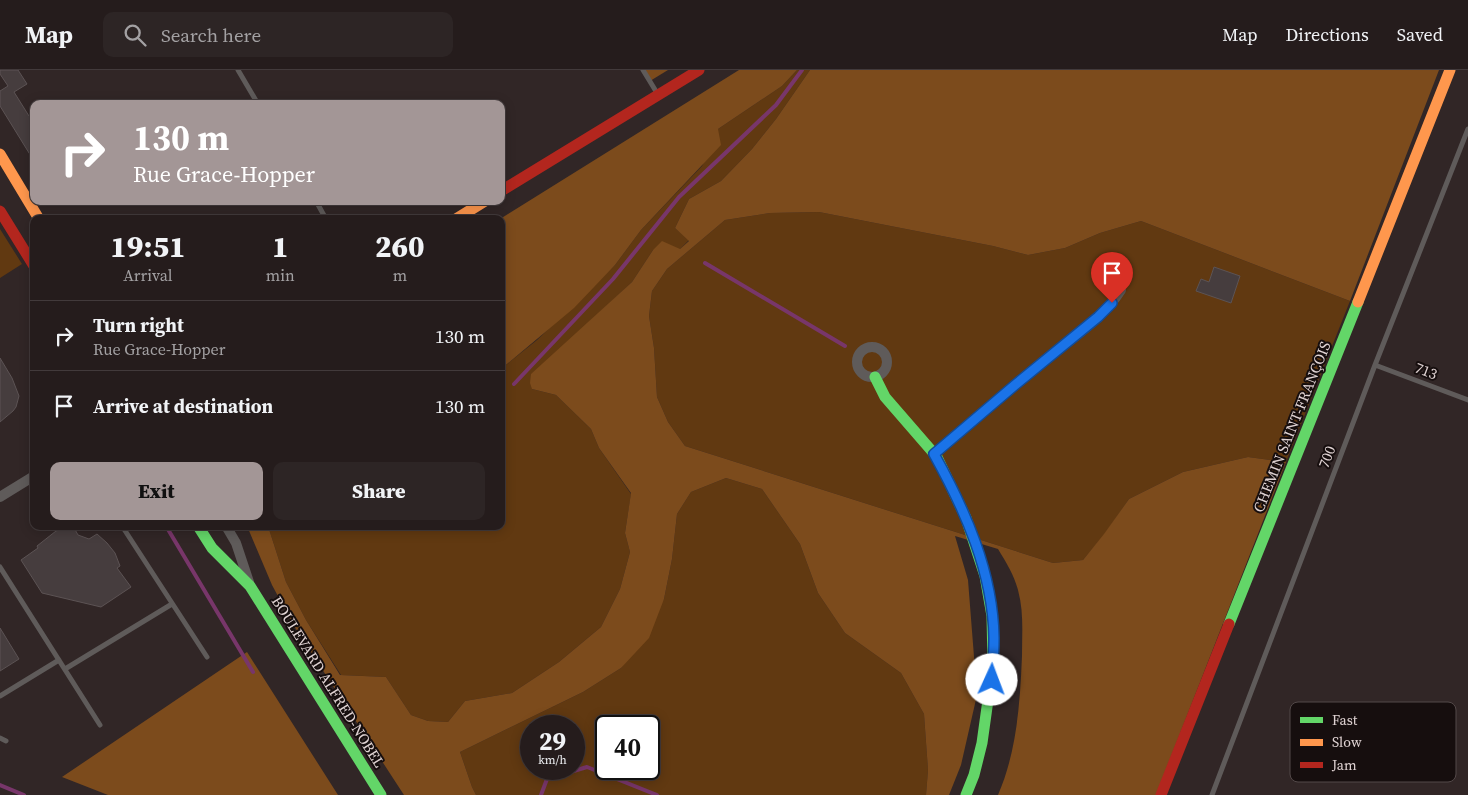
<!DOCTYPE html>
<meta charset="utf-8">
<style>
:root{--surface:#251c1c;--page:#2d2525;--text:#f1f3f6;--muted:#a3a1a3;--line:#423a3b;--accent:#a39696}
body{margin:0;font-family:"Source Serif 4",serif;background:var(--page);color:var(--text);height:100vh;display:flex;flex-direction:column;font-size:19px;white-space:nowrap}
*{box-sizing:border-box;margin:0}
p{font-size:16px;color:var(--muted)}
.icon{flex:none;width:28px;height:28px;fill:none;stroke:currentColor;stroke-width:2;stroke-linecap:round;stroke-linejoin:round}
.map{position:relative;flex:1;overflow:hidden}
.side{position:absolute;left:30px;top:145px;width:475px;height:315px;display:flex;flex-direction:column;background:var(--surface);border-radius:10px;box-shadow:0 2px 12px #0003,0 0 0 1px var(--line)}
.side>*{flex:none}
.top-card{position:absolute;left:30px;top:30px;width:475px;height:105px;border-radius:10px;box-shadow:0 2px 12px #0003,0 0 0 1px var(--line);background:#a39696;color:#fff;overflow:hidden}
.speed{position:absolute;left:520px;top:645px;display:flex;gap:10px;font-size:25px;font-weight:700;text-align:center}
.speed>*{display:grid;place-content:center;width:65px;height:65px;border-radius:50%;background:var(--surface);box-shadow:0 2px 12px #0003,0 0 0 1px var(--line);line-height:1}
.speed small{font-size:12px;font-weight:400}
.speed .limit{border:2px solid #111;border-radius:8px;background:#fff;color:#111}
.pin{position:absolute;display:grid;place-items:center;width:42px;height:42px;color:#fff;margin:-51px -21px;border-radius:50% 50% 50% 0;rotate:-45deg;box-shadow:0 0 5px #0007}
.pin .icon{rotate:45deg}
.me{position:absolute;width:55px;margin:-28px;rotate:2deg;stroke-linejoin:round;filter:drop-shadow(0 0 4px #0008)}
.turn{display:flex;align-items:center;gap:18px;height:105px;padding:0 20px;font-size:22px}
.turn .icon{width:65px;height:65px;stroke-width:2.5}
.turn b{display:block;font-size:35px;line-height:42px}
.eta{display:flex;justify-content:space-evenly;align-items:center;height:85px;text-align:center}
.eta b{font-size:30px;font-weight:800;line-height:35px}
.primary-button{display:flex;gap:10px;margin-top:auto;padding:10px 20px}
.primary-button a{flex:1;height:58px;border-radius:10px;background:var(--accent);color:#111;font-size:20px;font-weight:800;line-height:58px;text-align:center}
.primary-button a+a{background:var(--page);color:var(--text)}
ul{padding:0;list-style:none}
li{display:flex;align-items:center;gap:15px;height:70px;padding:0 20px;border-top:1px solid var(--line)}
li div{flex:1}
li b{display:block;font-size:19px}
li em{font-style:normal}
header{display:flex;align-items:center;gap:30px;box-sizing:border-box;height:70px;padding:0 25px;background:var(--surface);border-bottom:1px solid var(--line)}
header strong{font-size:24px}
nav{display:flex;gap:28px;margin-inline-start:auto;font-size:18px}
.search{width:350px;height:45px;background:var(--page);display:flex;align-items:center;gap:12px;box-sizing:border-box;padding:0 18px;border-radius:10px;color:var(--muted);font-size:19px}
.map>svg:first-child{display:block}
.green{fill:#613911;fill-rule:evenodd}
.forest{fill:#7c4b1c}
.lines{fill:none;stroke-linecap:round;stroke-linejoin:round}
.stream{stroke:#78366a;stroke-width:4}
.building{fill:#463d3e;stroke:#5c5354}
.lane{stroke:#5f5b5a;stroke-width:5}
.street{stroke:#5f5b5a;stroke-width:10}
.fast{stroke:#63d668;stroke-width:11}
.slow{stroke:#ff974d;stroke-width:11}
.jam{stroke:#b3261e;stroke-width:11}
.route-casing{stroke:#114b97;stroke-width:12}
.route{stroke:#1a73e8;stroke-width:9}
.labels{text-anchor:middle;stroke-width:4;stroke-linejoin:round;paint-order:stroke}
.street-label{font-size:15px;fill:#e0d3d3;stroke:#160e0e}
.key{fill:#160e0e;stroke:#534949;stroke-width:1}
.key-label{font-size:14px;fill:#e0d3d3}
</style>
<header>
<strong>Map</strong>
<div class="search"><svg class="icon" aria-label="search" viewBox="0 0 24 24"><circle cx="10" cy="10" r="6"/><path d="M15 15l6 6"/></svg>Search here</div>
<nav><a>Map</a><a>Directions</a><a>Saved</a></nav>
</header>
<div class="map">
<svg width="1468" height="725" viewBox="0 0 1468 725">
<rect width="100%" height="100%" fill="#312626"/>
<!-- green -->
<path class="green" d="M797 0H810L776 49 752 79 721 111 689 129 675 158 689 170 680 179 653 180 632 212 588 253 532 319 556 325 591 359 599 378 631 424 625 463 630 482 620 519 601 557 559 592 512 623 465 631 448 652 428 651 411 645 386 607 341 605 306 550 286 512 268 456H501V299L537 270 615 195 641 160 702 96 718 59 782 16Z
M819 142 993 176 1028 185 1065 178 1100 163 1141 151 1350 231 1286 392 1248 387 1183 402 1129 429 1104 465 1083 490 1053 493 685 376 668 352 657 327 654 278 649 246 652 221 667 199 725 150 770 143Z
M0 159 22 194 0 208Z
M726 408 762 419 800 474 818 523 845 563 901 603 924 644 928 700 926 725H476L472 717 460 682 583 622 621 598 664 529 672 489 677 444 691 422ZM531 656H574V699H531ZM606 656H649V699H606Z"/>
<!-- forest -->
<path class="forest" d="M645 0H668L650 11Z
M739 0H797L782 16 718 59 721 75 641 160 615 195 574 238 501 299 500 149Z
M810 0H1439L1350 231 1141 151 1100 163 1065 178 1028 185 993 176 819 142 770 143 725 150 667 199 652 221 649 246 654 278 657 327 668 352 685 376 1053 493 1083 490 1104 464 1129 429 1183 402 1248 387 1286 392 1156 725H998C1017 681 1020 633 1022 586 1022 564 1024 542 1018 520 1014 505 1006 492 998 479L955 466 968 510 977 625 961 695 949 725H926L928 700 924 644 901 603 845 563 818 523 800 474 762 419 726 408 691 422 677 444 672 489 664 529 649 568 621 598 583 622 460 682 472 717 476 725H404L294 556 272 515 247 456H268L286 512 306 550 340 605 386 607 411 645 428 651 448 652 465 631 512 623 559 592 601 557 620 519 630 482 625 463 631 423 599 378 591 359 556 325 532 319 530 313 531 304 632 212 653 180 662 171 680 179 689 171 675 158 689 129 721 111 752 79 776 49Z
M247 582 338 725H108L62 707Z"/>
<g class="lines">
<!-- stream -->
<path class="stream" d="M705 193 845 276
M514 314 613 209 679 127 776 35 802 0
M166 456 253 602
M547 709 587 697 657 725
M0 715 24 725
M541 725 547 709 548 699"/>
</g>
<!-- building -->
<path class="building" d="M0 0H18L27 14 14 22 29 46 34 43V91L0 36V21L8 16 0 4Z
M1214 197 1240 206 1231 233 1196 221 1201 209 1209 212Z
M0 288 12 308 19 326 16 337 13 341 0 352Z
M73 456 78 465 89 469 97 464 107 473 115 483 120 496 117 498 131 517 101 537 42 523 21 490 38 478 37 476 56 461Z
M0 558 19 589 0 601Z"/>
<g class="lines">
<!-- lane -->
<path class="lane" d="M238 0 258 34
M643 0 657 23
M316 131 326 149
M1375 295 1468 330
M122 456 207 587
M0 497 100 655
M65 599 172 534
M0 626 59 590
M0 668 6 671
M1212 725 1375 295 1468 59"/>
<!-- street -->
<path class="street" d="M857 292a15 15 0 1 1 30 0a15 15 0 1 1-30 0Z
M935 384C970 353 1006 322 1042 292 1069 270 1102 250 1121 220
M0 427 34 406
M226 456 236 473 249 512"/>
<!-- fast -->
<path class="fast" d="M875 307 885 327 937 387 966 448 985 506 992 546 993 594 982 673 974 705 966 725
M198 456 212 478 250 516 381 725
M1229 554 1358 232"/>
<!-- slow -->
<path class="slow" d="M0 84 39 149
M456 149 485 131
M1358 232 1450 0"/>
<!-- jam -->
<path class="jam" d="M501 121 699 0
M0 141 34 196
M1161 725 1229 554"/>
</g>
<g class="lines">
<!-- route casing -->
<g class="route-casing">
<path id="route" d="M992 610C993 596 994 581 994 568 993 502 965 440 934 384L1015 315 1098 247 1112 233"/>
</g>
<!-- route -->
<use href="#route" class="route"/>
</g>
<g class="labels">
<!-- street labels -->
<g class="street-label">
<text transform="translate(1426 301) rotate(21)" y="5">713</text>
<text transform="translate(1292 357) rotate(-68)" y="5">CHEMIN SAINT-FRANÇOIS</text>
<text transform="translate(1327 387) rotate(-69)" y="5">700</text>
<text transform="translate(328 612) rotate(58)" y="5">BOULEVARD ALFRED-NOBEL</text>
</g>
</g>
<!-- legend -->
<rect x="1290" y="632" width="166" height="80" rx="8" class="key"/>
<rect x="1300" y="647" width="23" height="6" fill="#63d668"/>
<rect x="1300" y="669" width="23" height="7" fill="#ff974d"/>
<rect x="1300" y="692" width="23" height="6" fill="#b3261e"/>
<g class="key-label">
<text x="1332" y="655">Fast</text>
<text x="1332" y="677">Slow</text>
<text x="1332" y="700">Jam</text>
</g>
</svg>
<div class="speed"><div>29<small>km/h</small></div><div class="limit">40</div></div>
<div class="pin" style="left:1112px;top:233px;background:#d93025"><svg class="icon" aria-label="arrive" viewBox="0 0 24 24"><path d="M6 21V4h12l-3 4 3 4H6"/></svg></div>
<svg class="me" style="left:992px;top:610px" viewBox="-20 -20 40 40"><circle r="19" fill="#fff"/><path d="M0-13L10 11 0 6-10 11z" fill="#1a73e8"/></svg>
<div class="top-card">
<div class="turn"><svg class="icon" aria-label="right" viewBox="0 0 24 24"><path d="M7 20v-9h11M14 6l5 5-5 5"/></svg><div><b>130 m</b>Rue Grace-Hopper</div></div>
</div>
<section class="side">
<div class="eta">
<div><b>19:51</b><p>Arrival</p></div>
<div><b>1</b><p>min</p></div>
<div><b>260</b><p>m</p></div>
</div>
<ul>
<li><svg class="icon" aria-label="right" viewBox="0 0 24 24"><path d="M7 20v-9h11M14 6l5 5-5 5"/></svg><div><b>Turn right</b><p>Rue Grace-Hopper</p></div><em>130 m</em></li>
<li><svg class="icon" aria-label="arrive" viewBox="0 0 24 24"><path d="M6 21V4h12l-3 4 3 4H6"/></svg><div><b>Arrive at destination</b></div><em>130 m</em></li>
</ul>
<div class="primary-button"><a>Exit</a><a>Share</a></div>
</section>
</div>
